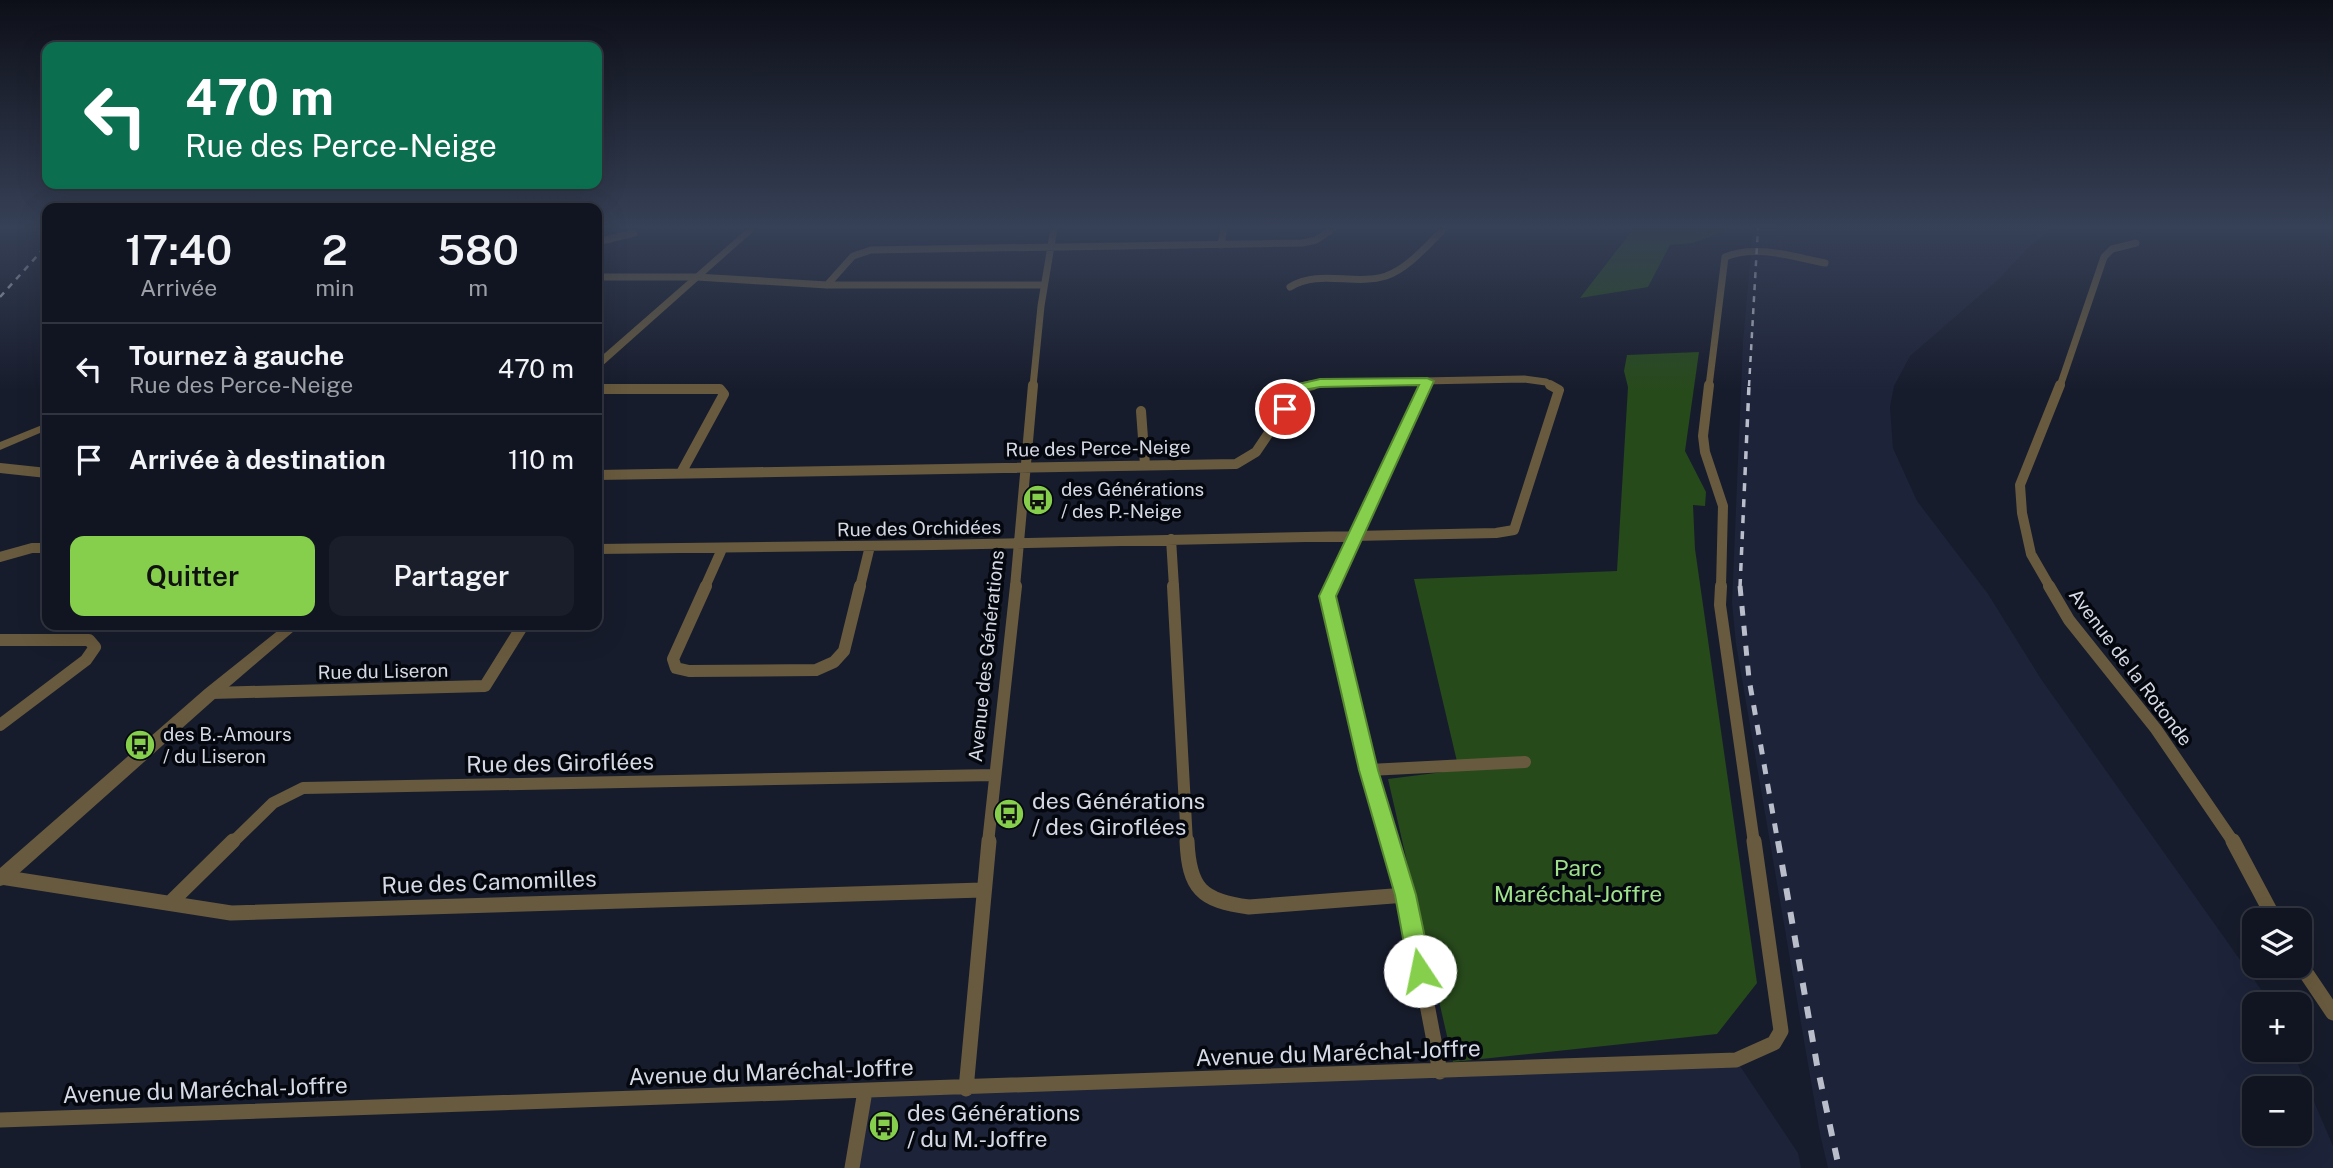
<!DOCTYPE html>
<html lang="fr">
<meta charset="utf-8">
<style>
:root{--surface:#111521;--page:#1a1e2a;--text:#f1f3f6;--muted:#9c9fa5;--line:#30343f;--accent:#85cf4c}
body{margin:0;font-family:"Public Sans",sans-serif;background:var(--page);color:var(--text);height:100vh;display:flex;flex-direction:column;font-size:26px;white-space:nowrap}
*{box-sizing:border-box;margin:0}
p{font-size:23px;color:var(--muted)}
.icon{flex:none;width:38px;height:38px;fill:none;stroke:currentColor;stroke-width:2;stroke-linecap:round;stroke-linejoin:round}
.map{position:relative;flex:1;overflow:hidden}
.drawer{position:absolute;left:42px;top:203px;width:560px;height:427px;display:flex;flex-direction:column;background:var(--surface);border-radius:14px;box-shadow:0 7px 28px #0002,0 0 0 2px var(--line)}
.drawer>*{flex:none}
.banner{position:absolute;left:42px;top:42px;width:560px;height:147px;border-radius:14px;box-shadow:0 7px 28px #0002,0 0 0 2px var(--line);background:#0b6e4f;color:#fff;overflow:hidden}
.controls{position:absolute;left:2242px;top:908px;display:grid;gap:14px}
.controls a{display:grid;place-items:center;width:70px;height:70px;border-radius:14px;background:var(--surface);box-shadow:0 7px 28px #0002,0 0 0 2px var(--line);font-size:35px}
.pin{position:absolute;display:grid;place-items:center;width:60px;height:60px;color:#fff;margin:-30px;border:4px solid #fff;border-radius:50%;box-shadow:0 2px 7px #0007}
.me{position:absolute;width:77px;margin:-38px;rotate:349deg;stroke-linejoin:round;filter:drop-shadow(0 0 5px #0008)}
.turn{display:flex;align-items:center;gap:24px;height:147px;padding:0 28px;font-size:32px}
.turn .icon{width:91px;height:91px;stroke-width:2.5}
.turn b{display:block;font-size:49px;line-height:60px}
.eta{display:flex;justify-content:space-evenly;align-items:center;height:119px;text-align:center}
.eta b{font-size:42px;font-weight:600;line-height:49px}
.cta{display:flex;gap:14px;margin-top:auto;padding:14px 28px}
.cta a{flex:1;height:80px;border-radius:14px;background:var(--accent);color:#111;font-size:28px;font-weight:600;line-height:80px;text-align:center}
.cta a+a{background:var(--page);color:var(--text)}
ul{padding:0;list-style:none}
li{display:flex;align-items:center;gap:21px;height:91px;padding:0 28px;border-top:2px solid var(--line)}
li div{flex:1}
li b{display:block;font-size:26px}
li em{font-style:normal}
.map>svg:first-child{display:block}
.built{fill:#1d2339;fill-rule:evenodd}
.green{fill:#274a1b}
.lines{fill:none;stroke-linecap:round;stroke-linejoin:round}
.minor-far3{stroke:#685a3e;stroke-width:7}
.minor-far2{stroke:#685a3e;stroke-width:10}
.minor-far1{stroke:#685a3e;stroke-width:12}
.minor{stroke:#685a3e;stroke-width:15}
.tertiary{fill:#685a3e;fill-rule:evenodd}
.rail-far3{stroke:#babeca;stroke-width:2.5;stroke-dasharray:6 6;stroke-linecap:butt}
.rail-far2{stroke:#babeca;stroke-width:3.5;stroke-dasharray:8 8;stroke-linecap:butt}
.rail-far1{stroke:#babeca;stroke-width:5;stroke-dasharray:10 10;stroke-linecap:butt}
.rail{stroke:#babeca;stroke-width:6;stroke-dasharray:12 12;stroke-linecap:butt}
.route{fill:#85cf4c;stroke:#568731;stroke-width:2}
.labels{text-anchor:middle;stroke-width:7;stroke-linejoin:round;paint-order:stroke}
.street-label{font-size:19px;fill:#d5d9e4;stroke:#05070e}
.poi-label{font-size:19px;fill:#d5d9e4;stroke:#05070e;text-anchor:start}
.near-street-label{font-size:23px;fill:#d5d9e4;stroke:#05070e}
.near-poi-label{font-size:23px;fill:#d5d9e4;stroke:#05070e;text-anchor:start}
.near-park-label{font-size:23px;fill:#9fe08b;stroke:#05070e}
</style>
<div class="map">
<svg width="2333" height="1168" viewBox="0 0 2333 1168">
<rect width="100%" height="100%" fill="#171c2c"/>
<!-- built -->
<path class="built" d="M1753 228H2053L2028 248 2000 278 1910 356 1894 386 1890 407 1893 448 1917 501 1988 594 2041 679 2260 988 2269 1004H2254V1050H2292L2333 1146V1168H1828L1820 1134 1736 644 1732 603 1743 342ZM2254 1088H2300V1134H2254Z
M1736 1060 1798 1153 1801 1168H852L865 1091Z"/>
<!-- green -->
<path class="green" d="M1634 228H1734L1693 243 1670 245 1648 287 1580 298Z
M1699 352 1685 451 1706 492 1705 506 1693 505 1695 549 1757 983 1717 1034 1453 1062 1388 779 1459 770 1414 579 1617 571 1628 387 1624 371 1627 355Z"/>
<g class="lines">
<!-- minor-far3 -->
<path class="minor-far3" d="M597 242 634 233
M1221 245 1224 228
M597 277H697L827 285H1043
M827 285 853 256 871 250 1302 243 1316 240 1334 228
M1290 287C1318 269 1355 286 1386 276 1409 268 1428 244 1445 228
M1033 386 1041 306 1054 228
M1306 386 1320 383 1524 379 1546 382 1553 386
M1425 386 1427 381
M1709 386 1725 257C1756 244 1794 257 1825 263
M2060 386 2104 257 2112 249 2136 243"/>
<!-- minor-far2 -->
<path class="minor-far2" d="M1709 385 1703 436 1705 452 1723 506 1721 587
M597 389H720L724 394 681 473
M1141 411 1145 465
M0 468 47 473
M597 475 1236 464 1256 452 1299 388 1313 385
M1171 539 1174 587
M597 549 934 545 1496 533 1514 530 1559 390 1550 385
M0 557 32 548H47
M705 587 722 549
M860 587 870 546
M1015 587 1033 385
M1332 587 1425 385
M2050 587 2031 554 2022 513 2020 485 2060 385"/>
<!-- minor-far1 -->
<path class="minor-far1" d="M706 586 673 659 676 668 689 671 816 670 834 662 844 651 860 586
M1173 586 1187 843
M1333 586 1328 596 1369 770 1391 843
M1721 586 1720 605 1754 843
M2049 586 2069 620 2156 729 2234 843
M0 640H89L95 647 86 660 0 725
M211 693 485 686 523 625
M1369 770 1525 762
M232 843 273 803 303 788 994 775
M988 843 1016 586"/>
<!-- minor -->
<path class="minor" d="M1187 841C1189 888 1201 901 1249 907L1406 895
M1390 841 1406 895 1440 1072
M2233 841 2275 920
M0 877 231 913 982 890
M170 903 233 841
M2300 964 2333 1013
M966 1089 989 841
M0 1120 1736 1060 1774 1043 1781 1031 1754 841
M852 1168 865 1091"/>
<!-- tertiary -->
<path class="tertiary" d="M748 228H757L601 367 597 368V360Z
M47 423V430L0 450V442Z
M285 625H301L217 697 7 884 0 886V868L205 689Z"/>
<!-- rail-far3 -->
<path class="rail-far3" d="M0 297 47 245
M1749 386 1758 228"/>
<!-- rail-far2 -->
<path class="rail-far2" d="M1740 587 1749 385"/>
<!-- rail-far1 -->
<path class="rail-far1" d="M1740 586 1749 679 1778 843"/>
<!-- rail -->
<path class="rail" d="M1778 841 1817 1065 1839 1168"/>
</g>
<!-- sky -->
<linearGradient id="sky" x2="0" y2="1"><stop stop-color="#0d0f18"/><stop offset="0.58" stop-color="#364056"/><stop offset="1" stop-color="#364056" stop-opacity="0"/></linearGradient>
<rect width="2333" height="391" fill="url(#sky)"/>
<!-- route -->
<path class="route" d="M1427 378 1434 381 1336 596 1378 770 1416 895 1432 971 1428 978 1420 980 1413 978 1409 971 1395 895 1359 770 1319 596 1419 385 1320 387 1304 390 1289 412H1280L1278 409 1295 385 1320 379Z"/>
<!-- icons -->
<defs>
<g id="bus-disc" transform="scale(1.575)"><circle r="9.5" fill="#85cf4c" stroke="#05070e"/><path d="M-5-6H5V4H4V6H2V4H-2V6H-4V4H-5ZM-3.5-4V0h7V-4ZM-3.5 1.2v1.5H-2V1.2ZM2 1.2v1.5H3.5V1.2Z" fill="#111"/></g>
</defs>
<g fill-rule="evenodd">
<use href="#bus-disc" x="1038" y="500"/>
<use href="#bus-disc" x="140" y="745"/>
<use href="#bus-disc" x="1009" y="814"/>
<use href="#bus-disc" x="884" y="1126"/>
</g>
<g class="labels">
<!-- street labels -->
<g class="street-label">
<text transform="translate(1098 448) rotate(-1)" y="7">Rue des Perce-Neige</text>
<text transform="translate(919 528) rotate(-1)" y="7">Rue des Orchidées</text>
<text transform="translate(986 656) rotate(-84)" y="7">Avenue des Générations</text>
<text transform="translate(2131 667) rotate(53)" y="7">Avenue de la Rotonde</text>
<text transform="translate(383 671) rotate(-1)" y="7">Rue du Liseron</text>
</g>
<!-- poi labels -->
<g class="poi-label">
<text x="1061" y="496">des Générations<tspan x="1061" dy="22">/ des P.-Neige</tspan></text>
<text x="163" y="741">des B.-Amours<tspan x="163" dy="22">/ du Liseron</tspan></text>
</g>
<!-- near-street labels -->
<g class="near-street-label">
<text transform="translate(560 763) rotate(-1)" y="8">Rue des Giroflées</text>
<text transform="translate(489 882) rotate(-2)" y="8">Rue des Camomilles</text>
<text transform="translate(1338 1053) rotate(-2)" y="8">Avenue du Maréchal-Joffre</text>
<text transform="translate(771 1072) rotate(-2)" y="8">Avenue du Maréchal-Joffre</text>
<text transform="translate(205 1090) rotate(-2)" y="8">Avenue du Maréchal-Joffre</text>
</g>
<!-- near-poi labels -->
<g class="near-poi-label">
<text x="1032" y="809">des Générations<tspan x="1032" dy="26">/ des Giroflées</tspan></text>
<text x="907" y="1121">des Générations<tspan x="907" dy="26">/ du M.-Joffre</tspan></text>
</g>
<!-- near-park labels -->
<g class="near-park-label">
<text x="1578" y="876">Parc<tspan x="1578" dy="26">Maréchal-Joffre</tspan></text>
</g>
</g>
</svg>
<div class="controls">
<a><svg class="icon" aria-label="layers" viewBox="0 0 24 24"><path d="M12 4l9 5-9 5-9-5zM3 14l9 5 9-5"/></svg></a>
<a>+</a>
<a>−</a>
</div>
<div class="pin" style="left:1285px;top:409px;background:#d93025"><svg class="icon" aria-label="arrive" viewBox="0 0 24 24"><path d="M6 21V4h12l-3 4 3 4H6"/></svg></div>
<svg class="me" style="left:1420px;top:971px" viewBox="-20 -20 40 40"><circle r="19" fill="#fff"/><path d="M0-13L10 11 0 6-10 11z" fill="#85cf4c"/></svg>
<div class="banner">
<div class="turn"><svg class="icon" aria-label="left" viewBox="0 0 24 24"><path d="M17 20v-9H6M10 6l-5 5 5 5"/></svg><div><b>470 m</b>Rue des Perce-Neige</div></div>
</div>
<section class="drawer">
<div class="eta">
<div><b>17:40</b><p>Arrivée</p></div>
<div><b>2</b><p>min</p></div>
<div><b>580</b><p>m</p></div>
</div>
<ul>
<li><svg class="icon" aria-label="left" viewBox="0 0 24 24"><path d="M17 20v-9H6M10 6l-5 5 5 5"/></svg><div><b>Tournez à gauche</b><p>Rue des Perce-Neige</p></div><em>470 m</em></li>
<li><svg class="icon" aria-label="arrive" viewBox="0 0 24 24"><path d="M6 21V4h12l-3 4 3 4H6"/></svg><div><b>Arrivée à destination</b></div><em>110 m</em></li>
</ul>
<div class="cta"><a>Quitter</a><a>Partager</a></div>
</section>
</div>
